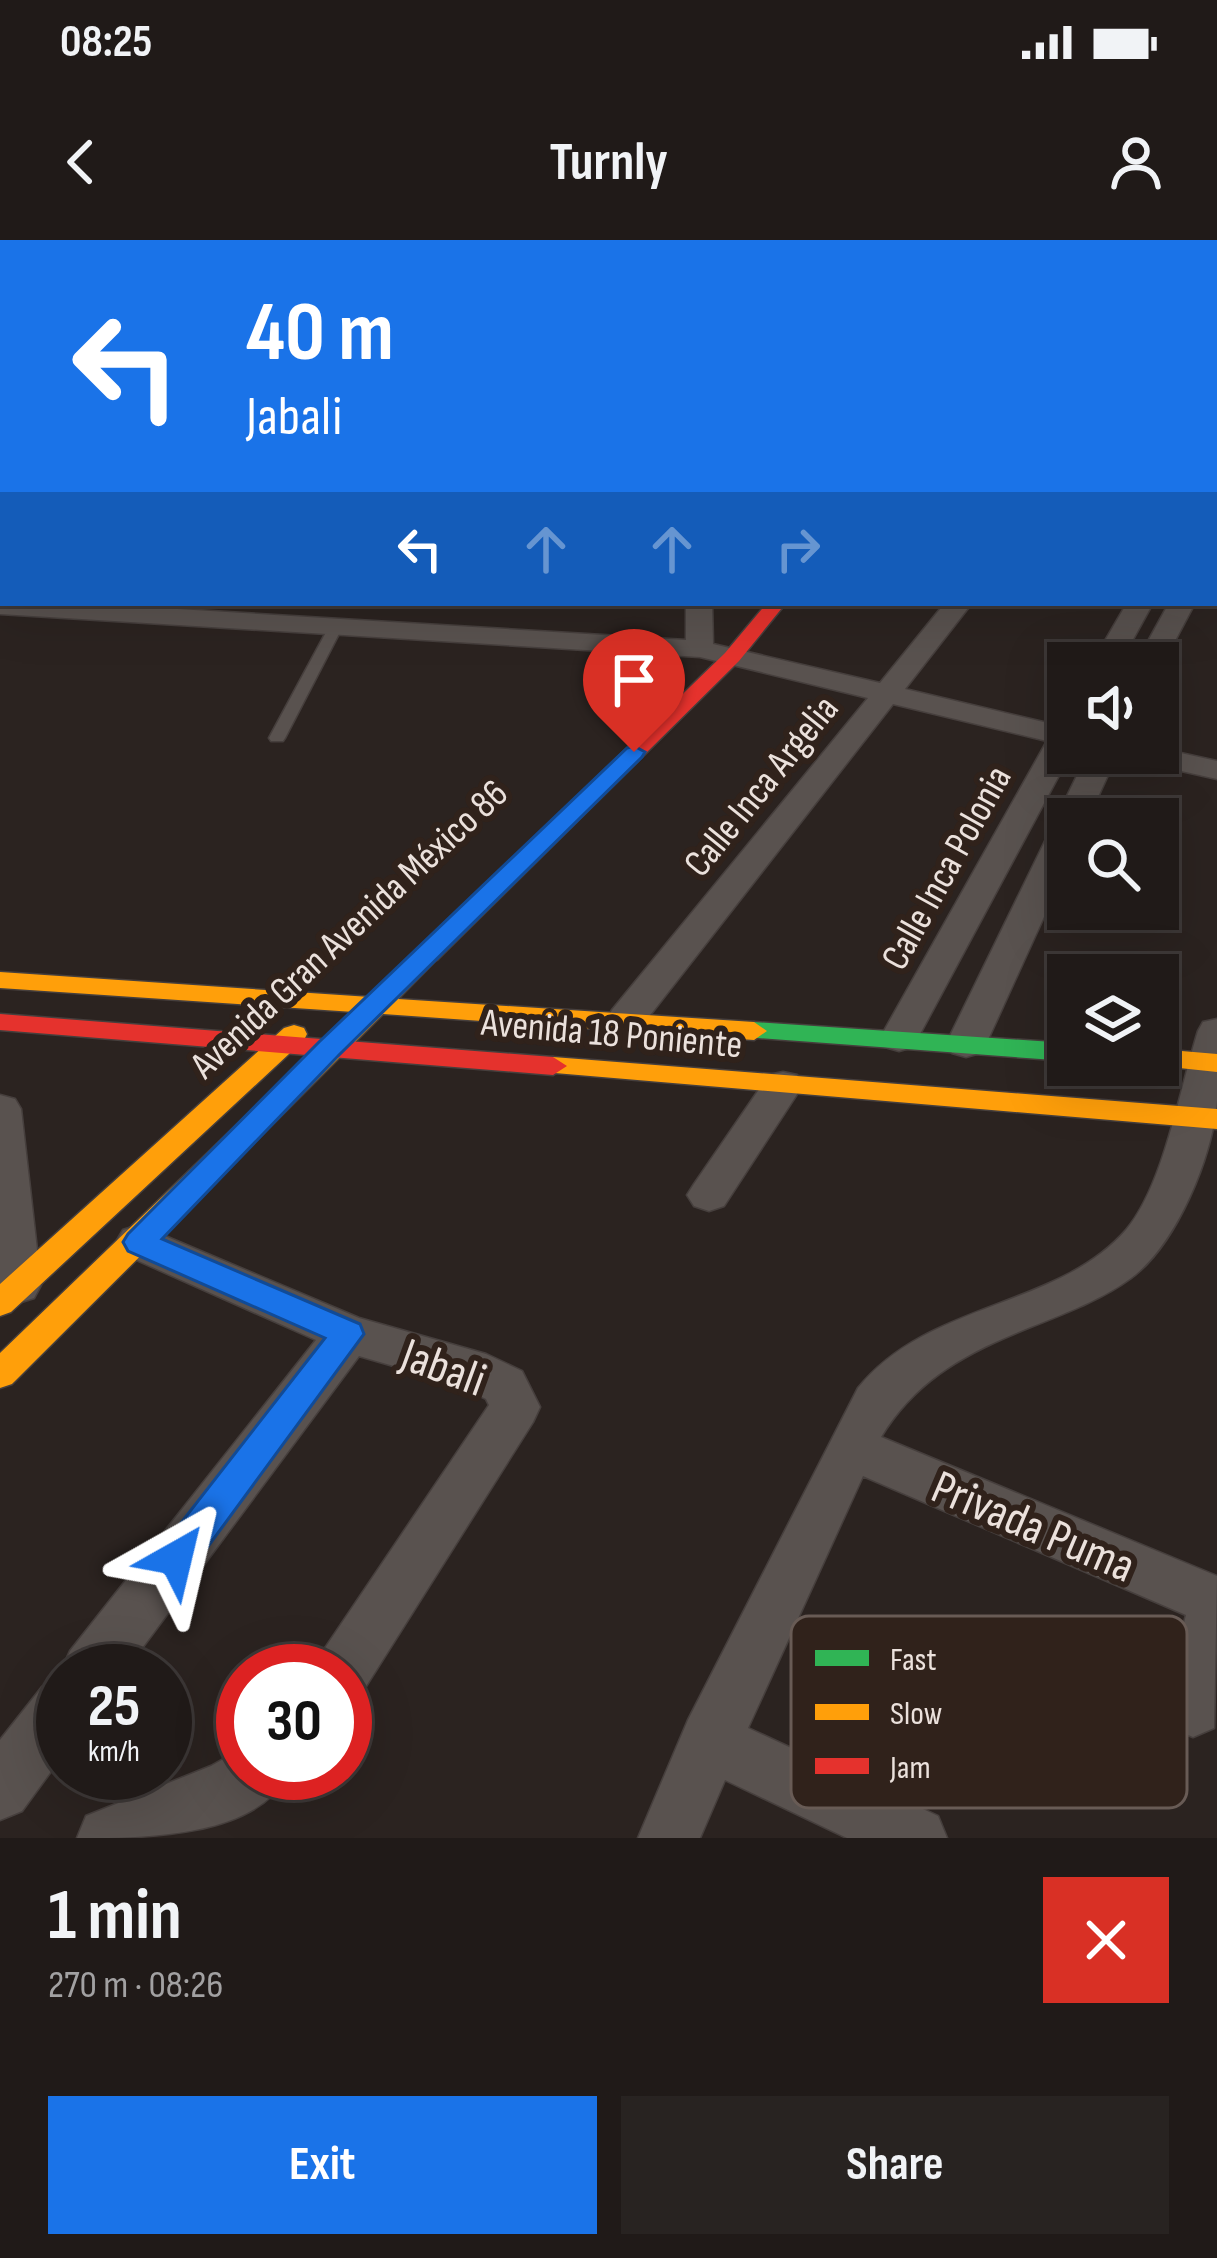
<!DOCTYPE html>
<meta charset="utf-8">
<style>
:root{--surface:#201a18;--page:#282321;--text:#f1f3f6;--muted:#a2a1a2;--line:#3d3837;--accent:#1a73e8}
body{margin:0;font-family:"Sofia Sans Condensed",sans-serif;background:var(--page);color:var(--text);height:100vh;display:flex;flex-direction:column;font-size:45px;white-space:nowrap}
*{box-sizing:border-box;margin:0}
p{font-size:39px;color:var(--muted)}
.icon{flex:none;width:66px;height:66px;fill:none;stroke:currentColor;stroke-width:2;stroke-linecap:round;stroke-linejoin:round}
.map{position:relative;height:1598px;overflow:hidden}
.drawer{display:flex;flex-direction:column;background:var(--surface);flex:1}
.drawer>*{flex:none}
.guide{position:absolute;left:0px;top:0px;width:1218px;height:366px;box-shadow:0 12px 48px #0002,0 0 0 3px var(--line);background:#1a73e8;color:#fff;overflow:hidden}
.controls{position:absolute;left:1047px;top:402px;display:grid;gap:24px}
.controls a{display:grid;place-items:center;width:132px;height:132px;border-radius:0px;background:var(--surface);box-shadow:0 12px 48px #0002,0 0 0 3px var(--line);font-size:60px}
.speed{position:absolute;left:36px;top:1404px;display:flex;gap:24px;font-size:60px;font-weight:700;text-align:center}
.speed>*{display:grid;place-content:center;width:156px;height:156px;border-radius:50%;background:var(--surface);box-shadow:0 12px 48px #0002,0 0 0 3px var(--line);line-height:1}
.speed small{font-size:30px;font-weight:400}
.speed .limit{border:18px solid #d22;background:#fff;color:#111}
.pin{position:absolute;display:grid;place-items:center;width:102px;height:102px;color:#fff;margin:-123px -51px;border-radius:50% 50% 50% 0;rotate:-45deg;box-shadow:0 0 12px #0007}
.pin .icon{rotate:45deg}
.me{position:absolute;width:132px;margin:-66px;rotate:37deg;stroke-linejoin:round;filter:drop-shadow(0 0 9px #0008)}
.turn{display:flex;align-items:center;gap:42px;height:252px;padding:0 48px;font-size:54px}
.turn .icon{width:156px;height:156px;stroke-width:2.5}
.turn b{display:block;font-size:84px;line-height:102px}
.lanes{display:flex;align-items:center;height:114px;padding:0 48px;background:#0003;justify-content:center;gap:60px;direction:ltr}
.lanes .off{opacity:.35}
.round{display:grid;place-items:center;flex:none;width:126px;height:126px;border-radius:0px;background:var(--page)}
.headline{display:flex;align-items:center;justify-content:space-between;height:204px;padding:0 48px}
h1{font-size:72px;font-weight:700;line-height:90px}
.action{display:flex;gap:24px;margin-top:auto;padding:24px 48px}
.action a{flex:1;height:138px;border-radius:0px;background:var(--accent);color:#fff;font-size:48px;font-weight:700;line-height:138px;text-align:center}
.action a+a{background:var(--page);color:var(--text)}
.status{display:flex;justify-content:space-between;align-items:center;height:84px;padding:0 60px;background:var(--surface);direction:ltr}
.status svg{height:33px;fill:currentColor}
header{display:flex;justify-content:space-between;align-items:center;height:156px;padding:0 48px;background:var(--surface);font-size:54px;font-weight:700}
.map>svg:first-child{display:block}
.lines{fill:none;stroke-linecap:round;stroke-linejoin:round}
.lane-casing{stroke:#463f3d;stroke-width:3}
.street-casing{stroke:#463f3d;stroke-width:3}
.fast-casing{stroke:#463f3d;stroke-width:3}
.slow-casing{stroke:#463f3d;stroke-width:3}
.jam-casing{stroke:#463f3d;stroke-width:3}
.lane{fill:#59524f;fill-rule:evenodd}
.street{fill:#59524f;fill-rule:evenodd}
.fast{fill:#30b455;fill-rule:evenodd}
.slow{fill:#ff9f0a;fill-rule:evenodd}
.jam{fill:#e5322d;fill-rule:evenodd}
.route{fill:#1a73e8;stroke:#114b97;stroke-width:3}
.labels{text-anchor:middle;stroke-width:12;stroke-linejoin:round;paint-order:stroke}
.street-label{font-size:39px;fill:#ebe1dc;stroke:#30221b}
.near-street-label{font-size:48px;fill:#ebe1dc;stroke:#30221b}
.key{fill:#30221b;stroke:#685b55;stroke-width:3}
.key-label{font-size:33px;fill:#ebe1dc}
</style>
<div class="status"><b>08:25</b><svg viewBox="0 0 49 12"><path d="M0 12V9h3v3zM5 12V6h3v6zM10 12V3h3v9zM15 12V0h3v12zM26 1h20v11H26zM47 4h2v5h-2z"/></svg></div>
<header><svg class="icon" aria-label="back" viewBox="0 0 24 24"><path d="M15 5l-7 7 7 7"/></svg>Turnly<svg class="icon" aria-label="person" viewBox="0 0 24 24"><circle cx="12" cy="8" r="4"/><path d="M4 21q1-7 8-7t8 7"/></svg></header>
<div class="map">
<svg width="1217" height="1598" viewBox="0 0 1217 1598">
<rect width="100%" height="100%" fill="#2b2320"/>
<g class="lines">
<!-- lane casing -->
<g class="lane-casing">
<path id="lane" d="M3 0H13L3 5 0 3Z
M338 0H347L336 3Z
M1215 73H1217V79H1215Z
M1215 90H1217V96H1215Z
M3 232V240L0 241V233Z
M331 383 343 386 285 498 283 501H271L269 498Z"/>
</g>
<!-- street casing -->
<g class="street-casing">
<path id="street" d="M141 0H161L164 3H144Z
M388 0H404L385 3Z
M1090 0H1106L1088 3Z
M1143 0H1159V3H1143Z
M0 17H3V27H0Z
M1215 51H1217V61H1215Z
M0 71H3V81H0Z
M3 122V134L0 135V123Z
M1215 227H1217V241H1215Z
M1215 289H1217L1215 307Z
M0 358 3 363H79L686 400V363H712L713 404 880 443 945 363H972L905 449 1056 485 1068 481 1071 513 913 807 899 811 885 807 880 798 1047 501 893 464 640 788H612L607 779 612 770 868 458 700 417 0 374Z
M1127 363H1153L1120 423H1092Z
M1169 363H1195L1160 429 1158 423H1136Z
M1158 508 1217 521V539L1128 519 1124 513H1158Z
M1088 513H1118L1088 579H1068V624L986 804 980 813 966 817 952 813 946 804Z
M1217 779C1217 806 1217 834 1217 861 1213 916 1176 1005 1131 1038 1097 1063 1054 1077 1016 1093 960 1116 913 1144 881 1197L1217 1336 1214 1488 1193 1497 1172 1488 1163 1468 1186 1375 863 1236 748 1488 938 1576 947 1598H847L725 1540 700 1598H638L688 1480 858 1148C928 1061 1057 1069 1126 990 1164 945 1180 848 1198 791L1203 782Z
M783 832 797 835 803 845 724 966 709 971 694 966 687 955 694 944 769 835Z
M0 855 15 859 21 869 41 1045 34 1058 18 1063 0 1055Z
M139 985 359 1078 486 1114 522 1131 540 1167 533 1182 363 1451 345 1458V1431H314L323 1411 489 1165 486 1159 456 1144 359 1116 125 1431H63V1436L61 1431 70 1411 316 1100 123 1014 116 1002 123 990Z
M63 1438V1515L22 1571 0 1580V1500L42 1447Z
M243 1508V1533H288C258 1598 142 1598 77 1598L86 1576 211 1526Z"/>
</g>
<!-- fast casing -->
<g class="fast-casing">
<path id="fast" d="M753 0H789L753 3Z
M3 246V256L0 257V247Z
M754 782 1068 803V821L745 797 741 791Z"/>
</g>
<!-- slow casing -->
<g class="slow-casing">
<path id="slow" d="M1215 203H1217V211H1215Z
M428 707 441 715 398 759 754 782 767 791 754 800 383 774 12 1144 0 1148V1113L354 772 0 748V732L370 757 419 710Z
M294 785 304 788 307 794 304 800 11 1072 0 1076V1044L284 788Z
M1158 809 1217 814V832L1151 825H1158Z
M553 817 1217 869V889L543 832 539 826 543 820Z"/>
</g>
<!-- jam casing -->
<g class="jam-casing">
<path id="jam" d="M944 0H1031L1035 3H949Z
M1215 9H1217V15H1215Z
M767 363H786L739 421 437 720H419L415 715 419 710 725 413Z
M0 774 553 817 567 826 553 835 0 790Z"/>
</g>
<!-- lane -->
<use href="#lane" class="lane"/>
<!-- street -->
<use href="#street" class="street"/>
<!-- fast -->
<use href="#fast" class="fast"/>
<!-- slow -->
<use href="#slow" class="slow"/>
<!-- jam -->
<use href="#jam" class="jam"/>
</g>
<!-- route -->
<path class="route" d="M634 506 645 512 642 517 339 815 162 999 360 1084 364 1094 190 1331 176 1336 163 1331 157 1318 163 1306 325 1098 128 1011 123 1002 128 994 319 802 627 508Z"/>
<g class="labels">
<!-- street labels -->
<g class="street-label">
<text transform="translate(760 545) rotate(-51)" y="14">Calle Inca Argelia</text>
<text transform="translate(945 627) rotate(-61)" y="14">Calle Inca Polonia</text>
<text transform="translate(348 688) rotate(-43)" y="14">Avenida Gran Avenida México 86</text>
<text transform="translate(612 792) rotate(5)" y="14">Avenida 18 Poniente</text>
</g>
<!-- near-street labels -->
<g class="near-street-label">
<text transform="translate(444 1126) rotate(20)" y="17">Jabali</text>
<text transform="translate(1034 1285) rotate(23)" y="17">Privada Puma</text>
</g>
</g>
<!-- legend -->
<rect x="791" y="1376" width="396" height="192" rx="18" class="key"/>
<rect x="815" y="1410" width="54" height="16" fill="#30b455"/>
<rect x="815" y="1464" width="54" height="16" fill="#ff9f0a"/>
<rect x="815" y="1518" width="54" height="16" fill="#e5322d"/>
<g class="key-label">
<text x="890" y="1430">Fast</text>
<text x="890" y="1484">Slow</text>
<text x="890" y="1538">Jam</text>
</g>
</svg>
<div class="controls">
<a><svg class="icon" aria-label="sound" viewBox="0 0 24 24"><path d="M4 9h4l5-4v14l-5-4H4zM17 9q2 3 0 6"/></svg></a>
<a><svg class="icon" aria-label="search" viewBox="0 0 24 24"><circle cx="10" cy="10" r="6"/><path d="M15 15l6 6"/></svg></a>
<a><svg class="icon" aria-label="layers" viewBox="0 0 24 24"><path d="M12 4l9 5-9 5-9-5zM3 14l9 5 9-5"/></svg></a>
</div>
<div class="speed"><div>25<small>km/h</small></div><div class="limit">30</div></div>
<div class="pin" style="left:634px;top:512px;background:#d93025"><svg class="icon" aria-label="arrive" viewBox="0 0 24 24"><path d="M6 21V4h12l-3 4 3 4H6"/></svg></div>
<svg class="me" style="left:176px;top:1318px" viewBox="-20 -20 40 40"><path d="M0-17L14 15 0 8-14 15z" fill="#1a73e8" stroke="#fff" stroke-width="4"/></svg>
<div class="guide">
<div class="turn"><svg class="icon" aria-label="left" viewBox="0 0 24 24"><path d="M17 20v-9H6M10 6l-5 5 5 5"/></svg><div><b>40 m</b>Jabali</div></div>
<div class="lanes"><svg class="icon" aria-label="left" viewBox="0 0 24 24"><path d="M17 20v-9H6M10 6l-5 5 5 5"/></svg><svg class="icon off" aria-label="ahead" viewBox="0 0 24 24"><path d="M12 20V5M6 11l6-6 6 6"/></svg><svg class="icon off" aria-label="ahead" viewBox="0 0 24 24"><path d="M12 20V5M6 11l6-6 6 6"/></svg><svg class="icon off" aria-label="right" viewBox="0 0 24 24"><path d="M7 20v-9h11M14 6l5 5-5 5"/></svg></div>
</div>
</div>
<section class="drawer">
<div class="headline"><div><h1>1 min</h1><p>270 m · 08:26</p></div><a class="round" style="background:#d93025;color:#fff"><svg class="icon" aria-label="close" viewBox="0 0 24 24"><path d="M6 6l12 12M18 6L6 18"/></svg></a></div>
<div class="action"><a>Exit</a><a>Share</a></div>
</section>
